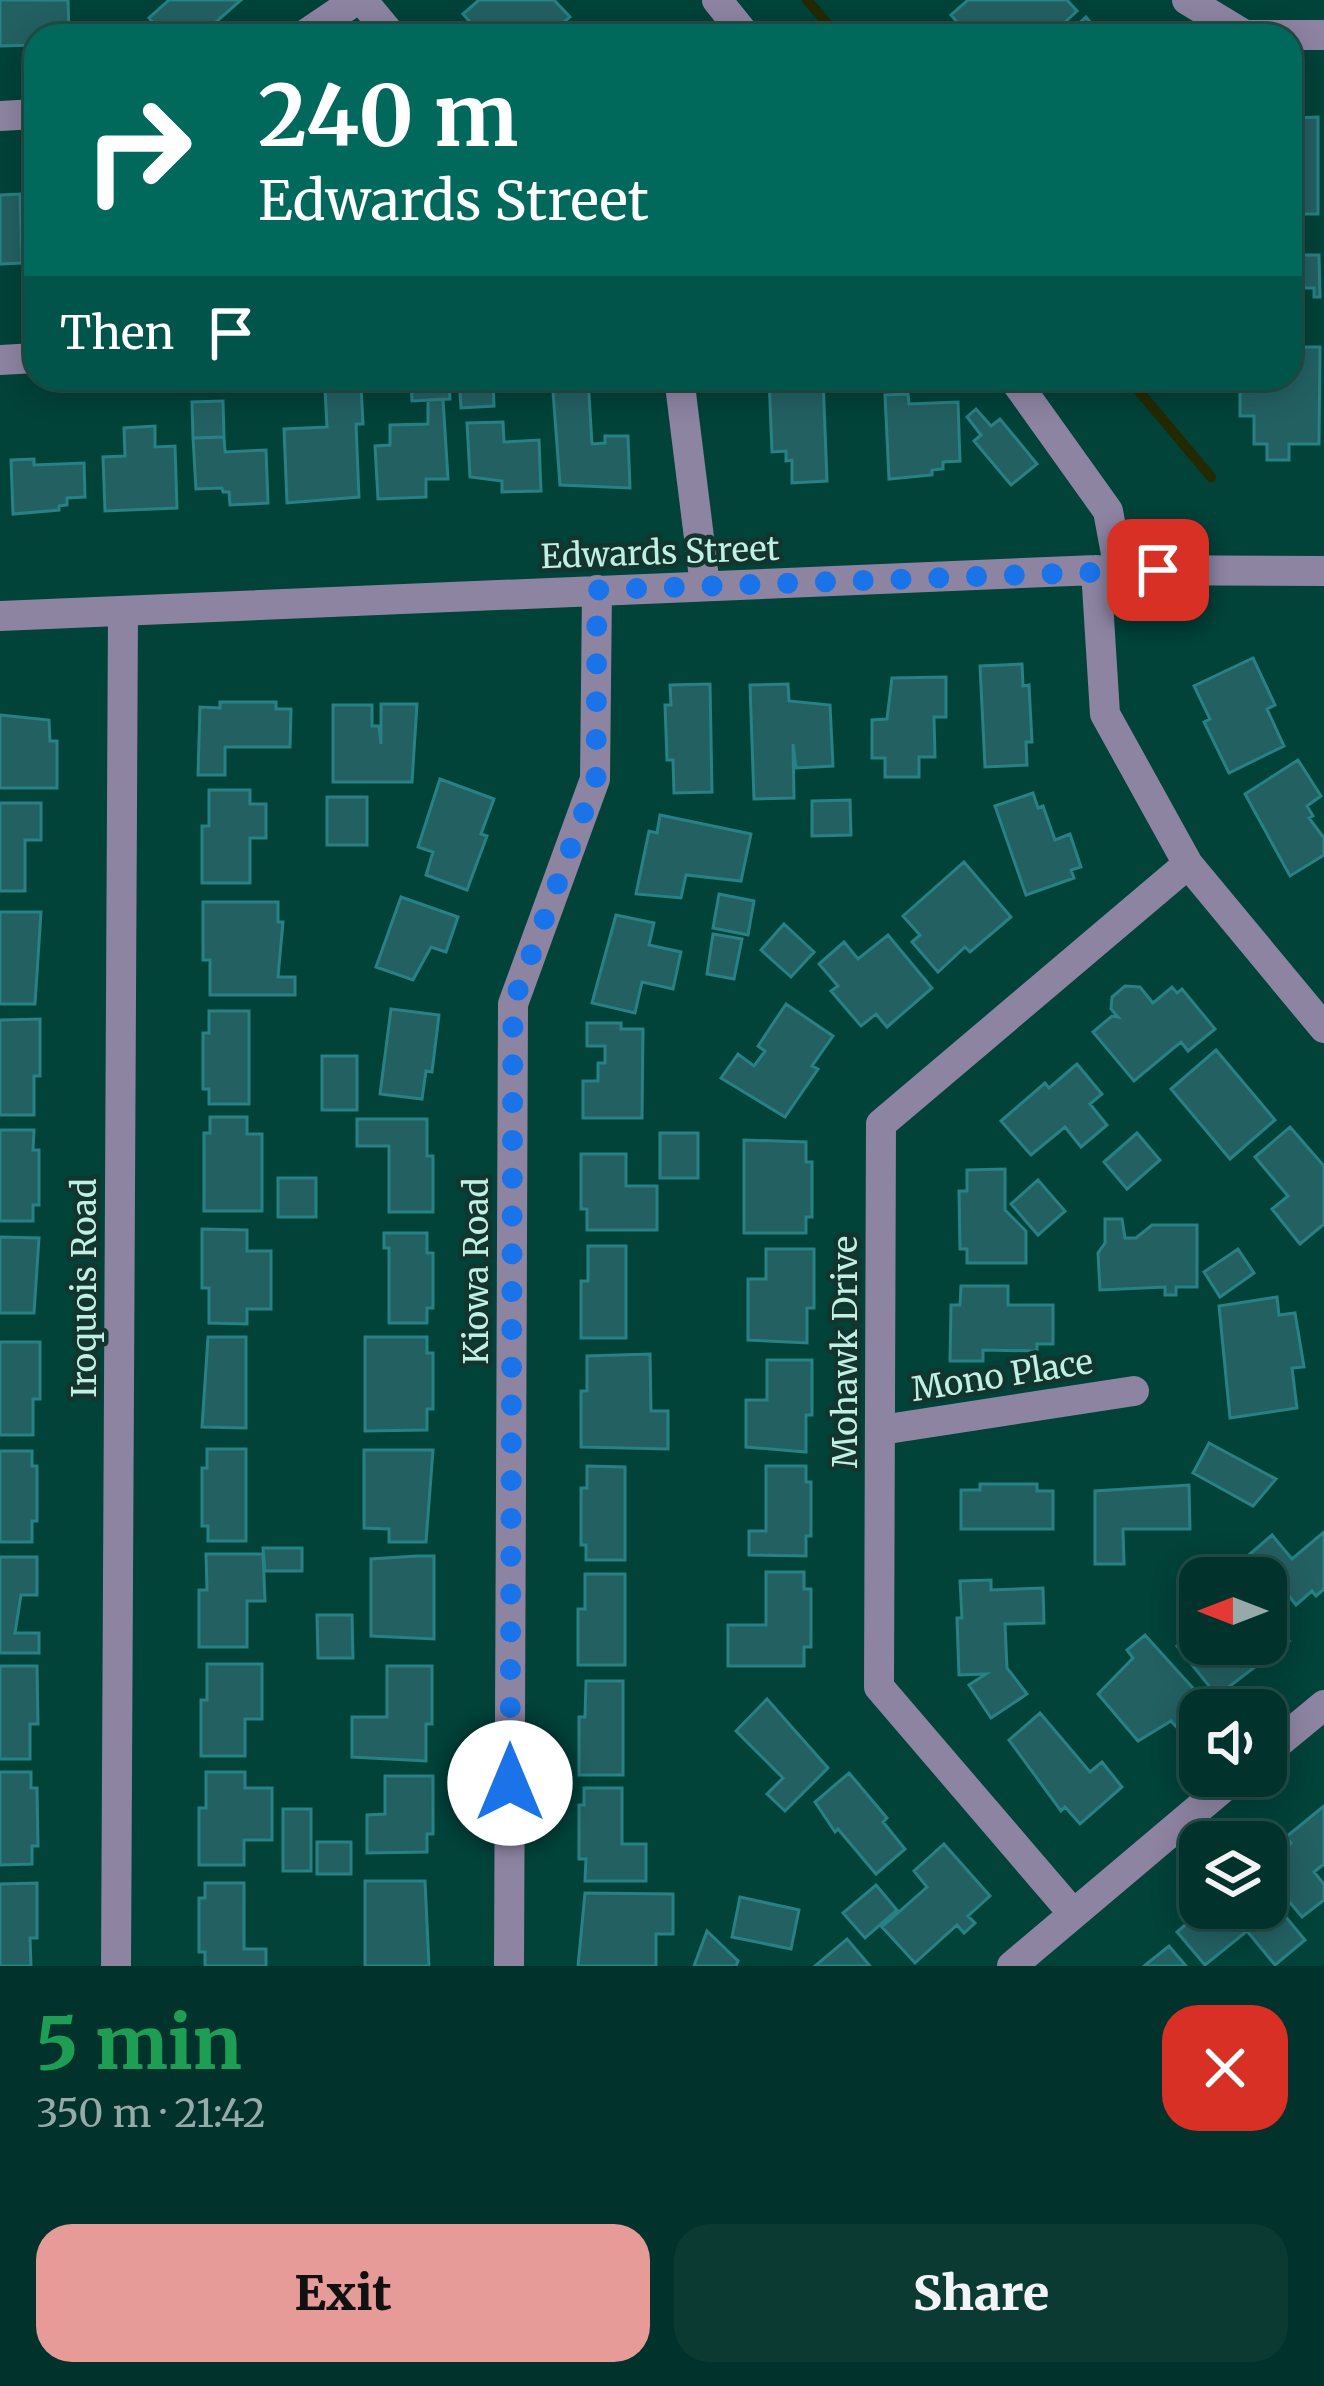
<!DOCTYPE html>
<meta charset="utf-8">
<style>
:root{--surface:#01322b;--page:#0b3a33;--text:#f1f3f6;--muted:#96aaa9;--line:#234d47;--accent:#e69b98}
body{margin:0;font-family:Merriweather,serif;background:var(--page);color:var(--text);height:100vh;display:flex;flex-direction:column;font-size:45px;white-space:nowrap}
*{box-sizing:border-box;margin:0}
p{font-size:39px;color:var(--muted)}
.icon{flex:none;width:66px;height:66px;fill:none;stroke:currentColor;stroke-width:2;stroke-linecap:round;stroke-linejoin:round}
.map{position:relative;height:1966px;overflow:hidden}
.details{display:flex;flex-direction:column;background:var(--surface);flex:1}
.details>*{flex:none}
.top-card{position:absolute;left:24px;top:24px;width:1278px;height:366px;border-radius:36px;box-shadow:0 6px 30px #0003,0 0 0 3px var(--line);background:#00695c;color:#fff;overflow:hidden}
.needle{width:78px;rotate:270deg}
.buttons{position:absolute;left:1179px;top:1557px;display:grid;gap:24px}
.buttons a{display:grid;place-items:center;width:108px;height:108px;border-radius:24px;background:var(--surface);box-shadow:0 6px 30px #0003,0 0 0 3px var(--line);font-size:60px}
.pin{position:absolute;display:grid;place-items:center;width:102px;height:102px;color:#fff;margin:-51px;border-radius:24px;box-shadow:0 6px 18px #0006}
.me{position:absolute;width:132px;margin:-66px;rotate:0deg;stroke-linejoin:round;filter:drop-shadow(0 0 9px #0008)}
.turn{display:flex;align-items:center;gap:42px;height:252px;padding:0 36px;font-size:54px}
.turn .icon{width:156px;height:156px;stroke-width:2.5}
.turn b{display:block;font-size:84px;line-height:102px}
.then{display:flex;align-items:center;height:114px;padding:0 36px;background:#0003;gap:24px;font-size:45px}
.round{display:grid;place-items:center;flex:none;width:126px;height:126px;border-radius:36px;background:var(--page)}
.overview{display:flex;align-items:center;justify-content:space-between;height:204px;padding:0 36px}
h1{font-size:72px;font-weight:800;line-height:90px;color:#1e9e55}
.action{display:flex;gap:24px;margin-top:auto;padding:24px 36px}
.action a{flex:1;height:138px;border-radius:36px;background:var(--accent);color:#111;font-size:48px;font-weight:800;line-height:138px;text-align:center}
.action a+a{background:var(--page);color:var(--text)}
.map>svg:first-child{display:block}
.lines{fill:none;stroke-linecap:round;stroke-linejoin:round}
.stream{stroke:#232a02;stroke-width:10}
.building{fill:#236062;stroke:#278185;stroke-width:3}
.minor{stroke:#8d84a2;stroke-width:30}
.route{stroke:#1a73e8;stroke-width:21;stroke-dasharray:0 37.8}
.labels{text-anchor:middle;stroke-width:9;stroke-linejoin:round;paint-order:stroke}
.street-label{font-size:33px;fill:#c0f0e4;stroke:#13352e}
</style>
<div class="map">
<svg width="1324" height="1966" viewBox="0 0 1324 1966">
<rect width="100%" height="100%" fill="#014239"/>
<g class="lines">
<!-- stream -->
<path class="stream" d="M807 0 838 36
M1128 378 1211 477"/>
</g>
<!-- building -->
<path class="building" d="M0 0H68L69 31 36 36V45L0 46Z
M169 0H241L200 36H164L149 18Z
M479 0H554L570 17 548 36H482L463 14Z
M968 0H1067L1077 11 1050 36H969L951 15Z
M1086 17 1102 36H1065Z
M1318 117V214H1290V118Z
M20 194 22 263 0 264V195Z
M1290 255H1319L1320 297H1314V288H1300V336H1290Z
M1290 347H1320L1319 444H1289V460H1267V444H1254V416H1240V388H1252L1261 378H1290Z
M411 378H449L450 399 412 401Z
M459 378H493L494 406 461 408Z
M552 378H588L592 444 605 443V436H628L630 488 560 485Z
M769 378H823L827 481 792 483V460L786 461V451L772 452Z
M361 386 363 424H356L359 497 287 503 284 429 327 427 325 388Z
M908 394 909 404 958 402 960 461 943 462V469L932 470V475L889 479 885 395Z
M443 399 448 479H426V497L378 499 375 446 390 445V425L428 424V400Z
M223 401 224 437 193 438 192 402Z
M976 409 991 426 1000 419 1037 464 1011 485 974 441 981 435 967 417Z
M503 422 504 442 539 440 541 491 502 492V481L470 477 467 423Z
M155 426V447L175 446 177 508 105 511 103 457 125 456 124 428Z
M224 437 225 452 266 450 268 503 230 505 229 492H223L222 488 196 489 193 438Z
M34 459V465L84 463 85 497 67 498V505L59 506V510L13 514 11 460Z
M1253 658 1275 705 1267 709 1284 746 1229 773 1204 722 1210 719 1194 686Z
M1022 664 1023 686 1029 685 1032 742H1026L1027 765 985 767 980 666Z
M946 677V717H934L935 757H919V777H885V758H872V720L887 719 892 678Z
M710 684 712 792 674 793 673 760H667L665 705H671L670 685Z
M788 684 789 701 830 705 833 766 796 768 793 744 794 798 754 799 750 685Z
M220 702H276V709H291L290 747H225V775H198L200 707 220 708Z
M381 704H417L412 782H333V705H372V726H379L381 744Z
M0 715 49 720 50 741H57V788H0Z
M1298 760 1321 796 1307 806 1313 816 1309 818 1324 838V855L1290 876 1245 794Z
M440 779 494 799 481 834 487 836 467 890 426 875 433 852 418 847Z
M209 790H250V804H266V838H250V883H202V826H209Z
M1033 793 1038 808 1043 806 1055 840 1070 834 1081 867 1071 870 1074 878 1026 895 995 806Z
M327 797H367V845H327Z
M850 800 851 835 812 836V801Z
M0 803H41V840H25V891H0Z
M660 815 751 834 741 881 686 875 681 898 636 894 649 831 657 833Z
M964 862 1011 917 970 952 965 947 938 972 912 942 920 935 903 916Z
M719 894 754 901 748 935 713 928Z
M401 897 458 917 446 952 431 947 413 980 376 967Z
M203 902H278V922H283L278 977H295V995H210V960H203Z
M0 912H41L35 1004H0Z
M616 915 654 923 649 945 681 952 673 989 642 982 635 1013 592 1003Z
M784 924 814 952 791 977 761 950Z
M713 934 742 939 734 979 707 974Z
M888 935 932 988 887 1027 876 1014 861 1026 831 991 838 986 819 964 844 942 858 959Z
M1125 986 1140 987 1153 1003 1172 987 1177 993 1182 989 1215 1029 1188 1051 1181 1042 1134 1081 1093 1032 1112 1016 1118 1017 1111 1009 1112 997Z
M786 1004 833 1036 812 1066 818 1069 785 1117 721 1078 738 1054 754 1066 765 1051 758 1046Z
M391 1009 439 1015 432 1072 426 1071 422 1099 380 1094Z
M209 1011H249V1104H209V1089H203V1033H209Z
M40 1019V1076H34V1115H0V1020Z
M587 1023H621V1029H643L642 1118H583V1081H598V1063H605V1046H587Z
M1216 1050 1275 1120 1230 1159 1171 1089Z
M322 1056H357V1110H322Z
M1077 1064 1102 1094 1090 1104 1107 1125 1081 1147 1065 1127 1031 1155 1001 1121 1045 1083 1049 1088Z
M210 1117H247V1134H262V1211H204V1133H210Z
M357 1119H427V1156H433V1212H389V1146H357Z
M1290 1127 1324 1166V1224L1300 1244 1272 1209 1288 1196 1255 1157Z
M0 1130H34L33 1150H39V1205H33V1221H0Z
M660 1133H698V1178H660Z
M1137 1133 1160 1160 1127 1189 1104 1162Z
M744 1140 806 1142V1162H812V1217H806V1233H744Z
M581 1154H626V1186H657V1230H587V1209H581Z
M1005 1169V1210L1026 1231V1263H967V1249H960L959 1191H967V1170Z
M278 1178H316V1217H278Z
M1038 1180 1065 1211 1038 1235 1011 1204Z
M1105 1219H1122L1125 1238H1136L1152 1225H1197V1287H1176V1295H1165V1287L1100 1290 1098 1253 1105 1243Z
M202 1229 247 1230V1251H271V1309H247V1324L209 1323V1288H202Z
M384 1233H427V1253H433V1308H427V1323H389V1248H384Z
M0 1237 39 1238 34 1313H0Z
M588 1246H626V1338H581V1281H588Z
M766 1249H814V1308H807V1343L748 1340V1279H766Z
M1238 1249 1254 1273 1220 1297 1204 1272Z
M961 1286H1008V1305H1053V1344H1037V1351L983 1350V1361H950L951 1305H960Z
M1277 1297 1279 1315 1295 1313 1304 1367 1292 1368 1297 1408 1230 1418 1219 1306Z
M208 1337H246V1428L202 1427Z
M365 1337H427V1353H433V1409H427V1430L365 1431Z
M0 1342H40V1399H33V1435H0Z
M650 1354 651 1411H668V1449L581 1447V1391H587V1356Z
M767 1360H812V1415H806V1452L746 1447V1400H767Z
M1209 1443 1276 1479 1253 1506 1193 1473Z
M207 1449H246V1541H208V1526H202V1468H207Z
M364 1450H433L426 1542H389V1529L364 1528Z
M0 1451H32V1466H37V1521H32V1542H0Z
M587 1466 625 1467V1560H586V1545H581V1488H587Z
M766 1466H806V1482H811V1536H806V1556L749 1555V1531H766Z
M980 1484H1037V1491H1053V1529H961V1490H980Z
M1189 1485 1190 1529H1123L1124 1564H1095V1491Z
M1324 1532V1589L1316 1596 1312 1591 1296 1605 1285 1591 1276 1599 1266 1587V1578H1258L1243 1560 1272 1535 1292 1559Z
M263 1548H302V1571H265Z
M206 1554H263L265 1601H247V1647H199V1590H207Z
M417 1556H434V1639L371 1636V1559Z
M0 1557H37V1595H21L15 1633H39V1653H0Z
M766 1572H804V1589H811V1647H804V1666H728V1625H766Z
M585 1574H625V1665H578V1609H585Z
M991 1580V1590L1043 1588 1044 1623 1005 1624 1007 1668 1027 1694 991 1718 969 1685 986 1674 959 1675 957 1618H962L960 1581Z
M1266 1613 1289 1641 1217 1696 1177 1646 1200 1627V1644H1266Z
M317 1615H352L353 1658H318Z
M1145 1635 1210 1707 1200 1710V1716L1181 1732 1171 1721 1138 1741 1098 1694 1133 1658 1127 1650Z
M207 1664H262V1719H245V1756H201V1700H207Z
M0 1666H37L38 1724H30V1759H0Z
M387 1666H432V1724H426V1761L352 1757V1717H387Z
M586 1681H623V1775H579V1717H585Z
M767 1699 828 1768 785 1811 767 1794 783 1778 736 1731Z
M1040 1713 1090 1772 1102 1762 1122 1787 1080 1824 1065 1807 1061 1811 1009 1740Z
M0 1772H31V1788H37L38 1846H32V1864L0 1865Z
M206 1772H245V1788H272V1840H244V1865H199V1808H206Z
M849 1773 887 1818 883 1822 905 1849 876 1874 838 1829 835 1832 815 1802Z
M385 1776H433V1834H427V1852L367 1853V1815L385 1814Z
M584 1788H622V1844H646V1881H585L586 1859H579V1805H584Z
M1324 1806V1864L1314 1872 1324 1884V1900L1302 1917 1266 1874V1843L1269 1840 1280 1853 1291 1843 1286 1837Z
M283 1809H311V1871H283Z
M317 1842H351V1874H317Z
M944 1844 990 1896 968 1916 975 1923 964 1933 957 1925 915 1963 882 1927 927 1887 914 1871Z
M365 1881H425L429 1966H365Z
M37 1883V1938H30L31 1966H0V1884Z
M205 1883H244V1949H266V1966H205V1952H199V1898H205Z
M876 1885 897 1910 865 1938 843 1913Z
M585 1893 673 1894V1934H656V1966H578Z
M1266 1893 1305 1940 1275 1965 1247 1931 1205 1965 1177 1932 1205 1908H1266Z
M740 1897 799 1910 791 1949 732 1937Z
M707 1931 738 1961 736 1966H694Z
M847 1939 870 1966H815Z
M1169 1946 1186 1966H1144Z"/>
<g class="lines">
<!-- minor -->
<path class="minor" d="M362 0 392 36
M717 0 746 36
M1187 0 1245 35H1324
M303 36 356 0
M0 116 36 114
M0 360 36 358
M674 378 680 385 705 586
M1013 378 1108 511 1119 570
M1096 570 1105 714 1188 864 1324 1028
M0 616 1096 570 1324 571
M881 1430 1134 1391
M1266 1753 1324 1705
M1071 1911 879 1687 881 1124 1188 864
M116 1966 123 611
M509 1966 513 1004 595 779 597 590
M1012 1966 1237 1776"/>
</g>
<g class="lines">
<!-- route -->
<path class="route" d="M510 1783 513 1004 596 779 597 590 1158 570"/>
</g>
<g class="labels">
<!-- street labels -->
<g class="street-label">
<text transform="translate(660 552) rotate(-2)" y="12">Edwards Street</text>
<text transform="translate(476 1271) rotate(-90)" y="12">Kiowa Road</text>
<text transform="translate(84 1288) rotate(-90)" y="12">Iroquois Road</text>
<text transform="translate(845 1352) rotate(-90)" y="12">Mohawk Drive</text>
<text transform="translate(1002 1375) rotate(-9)" y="12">Mono Place</text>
</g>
</g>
</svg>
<div class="buttons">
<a><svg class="needle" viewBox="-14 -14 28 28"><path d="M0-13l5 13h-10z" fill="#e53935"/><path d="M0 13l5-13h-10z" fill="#96aaa9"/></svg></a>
<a><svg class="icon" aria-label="sound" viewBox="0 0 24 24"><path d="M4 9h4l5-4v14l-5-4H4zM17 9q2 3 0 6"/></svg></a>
<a><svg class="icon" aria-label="layers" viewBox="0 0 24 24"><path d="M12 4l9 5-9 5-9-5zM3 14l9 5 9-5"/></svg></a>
</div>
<div class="pin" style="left:1158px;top:570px;background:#d93025"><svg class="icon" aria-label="arrive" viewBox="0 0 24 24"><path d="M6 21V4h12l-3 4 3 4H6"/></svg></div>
<svg class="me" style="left:510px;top:1783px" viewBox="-20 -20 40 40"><circle r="19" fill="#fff"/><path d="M0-13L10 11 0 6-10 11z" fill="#1a73e8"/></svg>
<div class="top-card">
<div class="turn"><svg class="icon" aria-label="right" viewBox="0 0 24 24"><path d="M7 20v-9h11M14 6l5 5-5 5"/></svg><div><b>240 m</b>Edwards Street</div></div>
<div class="then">Then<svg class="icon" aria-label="arrive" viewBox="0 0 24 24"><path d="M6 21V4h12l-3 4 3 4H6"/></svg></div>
</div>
</div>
<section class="details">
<div class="overview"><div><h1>5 min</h1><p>350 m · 21:42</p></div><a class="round" style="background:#d93025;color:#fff"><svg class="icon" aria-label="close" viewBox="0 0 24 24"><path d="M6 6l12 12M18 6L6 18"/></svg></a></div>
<div class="action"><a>Exit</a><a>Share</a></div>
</section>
